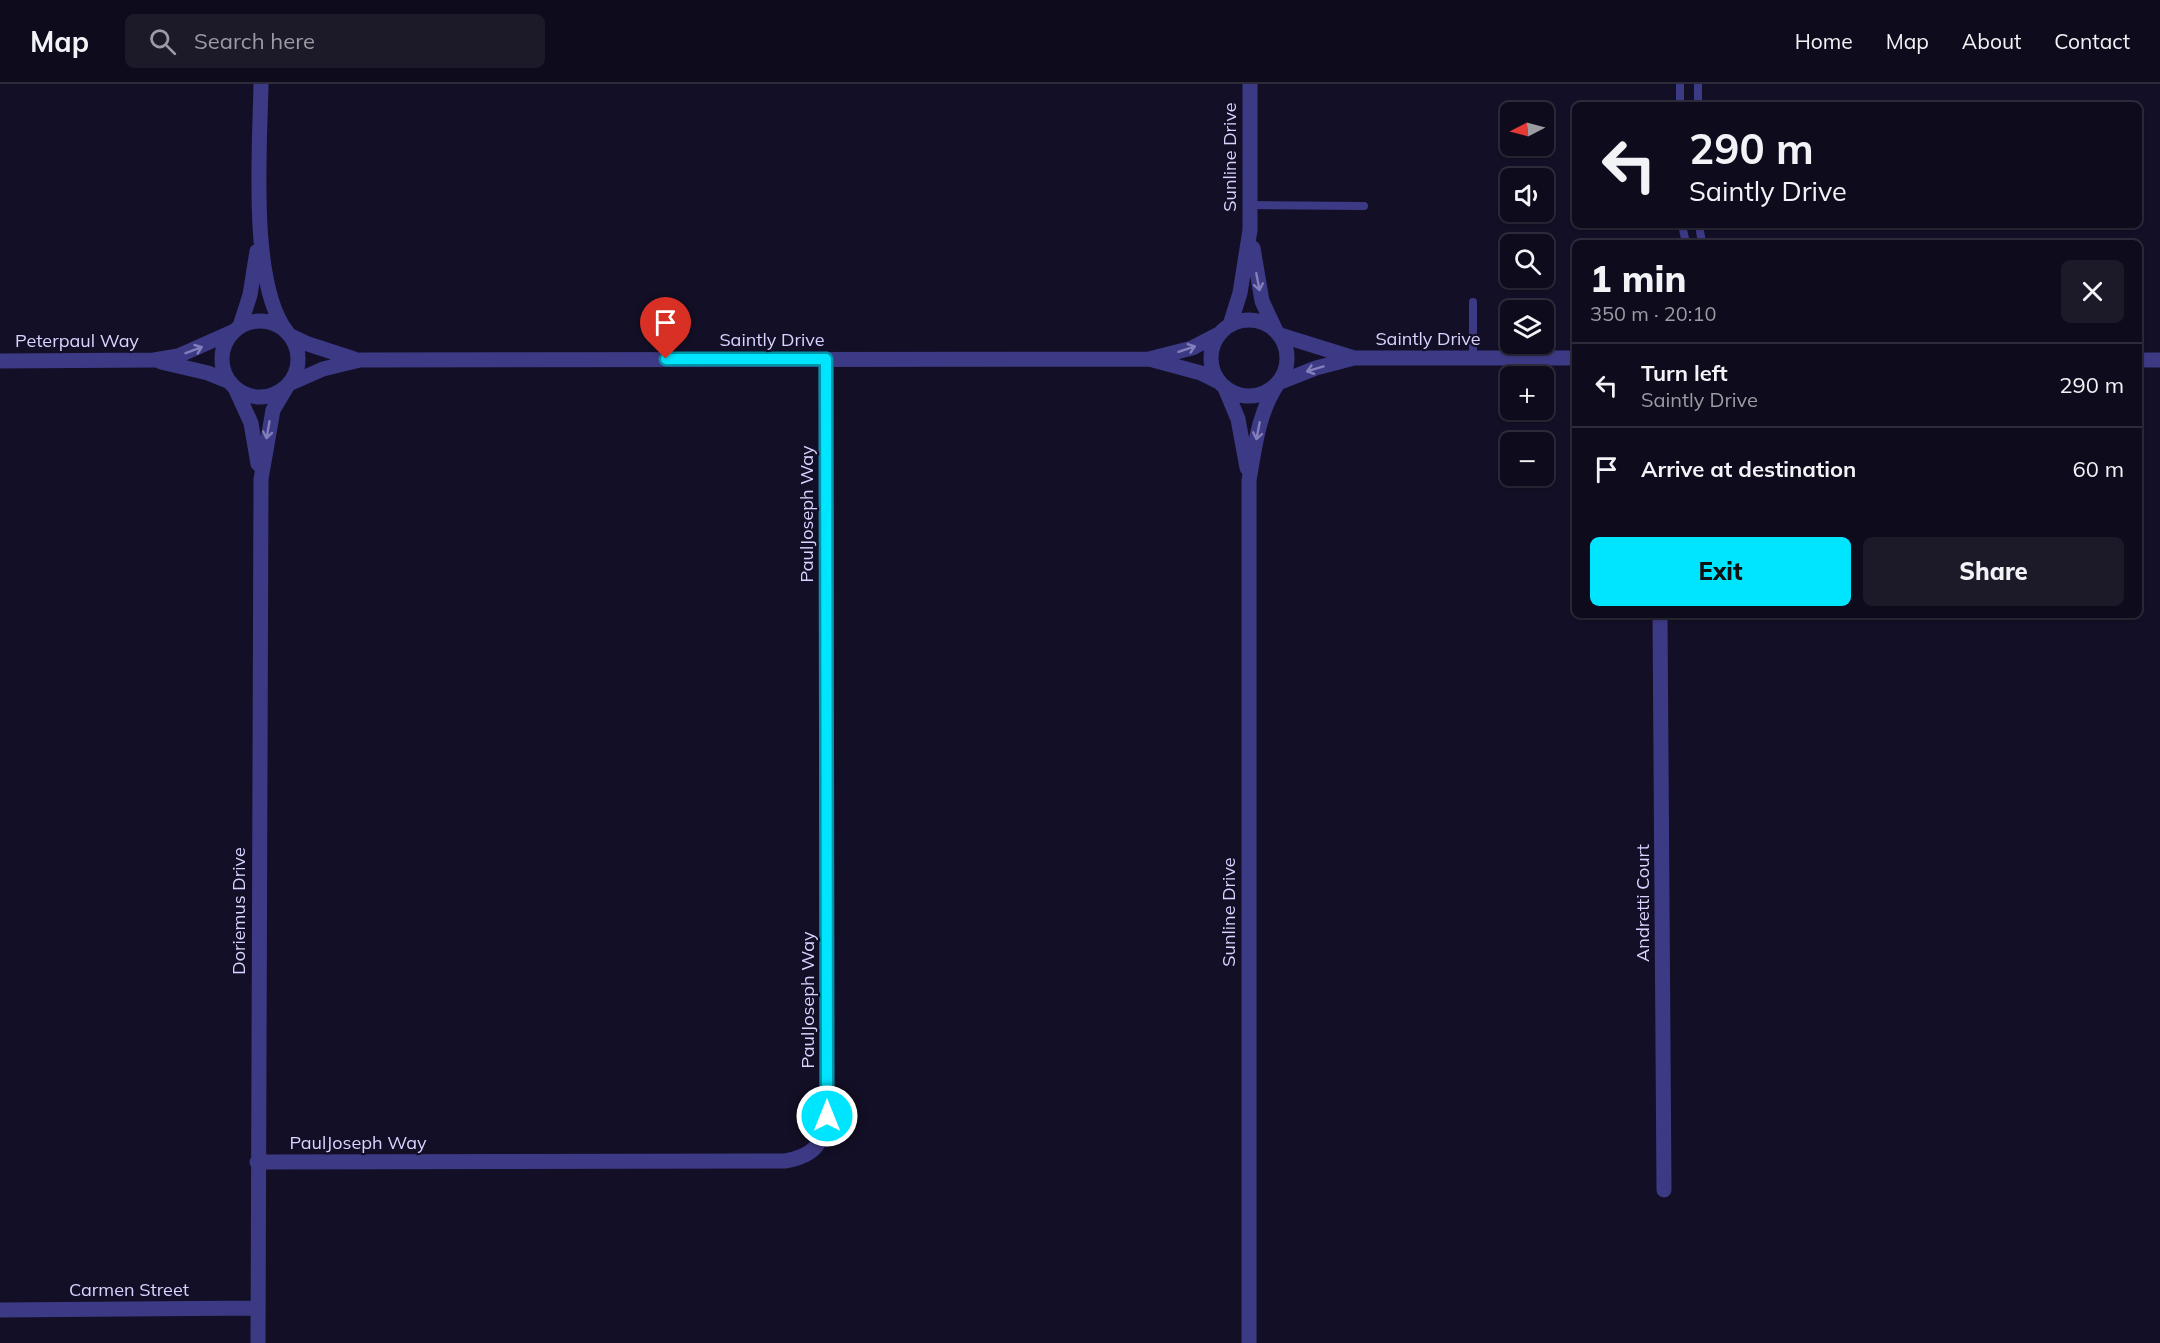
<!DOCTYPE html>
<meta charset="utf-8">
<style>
:root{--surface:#0e0b1c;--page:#1c1929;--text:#f1f3f6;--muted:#9b9ba3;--line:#2e2b3b;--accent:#00e5ff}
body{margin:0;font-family:Mulish,sans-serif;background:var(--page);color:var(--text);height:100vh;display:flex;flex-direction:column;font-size:22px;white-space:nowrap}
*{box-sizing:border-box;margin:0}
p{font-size:20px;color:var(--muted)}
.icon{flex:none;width:33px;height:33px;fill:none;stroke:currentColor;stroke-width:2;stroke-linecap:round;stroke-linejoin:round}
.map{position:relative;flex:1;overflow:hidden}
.sheet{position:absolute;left:1572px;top:156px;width:570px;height:378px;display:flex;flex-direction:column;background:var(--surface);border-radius:9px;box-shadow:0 2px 4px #0004,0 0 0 2px var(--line)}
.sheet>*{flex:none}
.top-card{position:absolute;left:1572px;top:18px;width:570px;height:126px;border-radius:9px;box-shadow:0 2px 4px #0004,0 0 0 2px var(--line);background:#0e0b1c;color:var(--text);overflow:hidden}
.needle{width:39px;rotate:264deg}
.buttons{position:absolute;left:1500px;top:18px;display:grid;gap:12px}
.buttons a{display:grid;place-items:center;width:54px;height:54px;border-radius:9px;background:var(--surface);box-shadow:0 2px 4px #0004,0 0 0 2px var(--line);font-size:30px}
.pin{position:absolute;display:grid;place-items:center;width:51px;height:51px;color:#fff;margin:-62px -26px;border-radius:50% 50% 50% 0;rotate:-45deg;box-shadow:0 0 6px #0007}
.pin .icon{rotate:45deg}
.me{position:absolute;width:66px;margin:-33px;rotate:0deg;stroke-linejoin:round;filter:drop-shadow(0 0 4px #0008)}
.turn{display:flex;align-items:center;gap:21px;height:126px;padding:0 18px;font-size:27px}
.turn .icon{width:78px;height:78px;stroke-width:2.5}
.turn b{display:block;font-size:42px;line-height:51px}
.round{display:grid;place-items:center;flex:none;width:63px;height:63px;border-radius:9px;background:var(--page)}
.overview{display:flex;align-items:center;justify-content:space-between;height:102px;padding:0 18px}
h1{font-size:36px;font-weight:800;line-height:45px}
.button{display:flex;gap:12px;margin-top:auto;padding:12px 18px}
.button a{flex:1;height:69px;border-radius:9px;background:var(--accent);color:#111;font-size:24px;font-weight:800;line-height:69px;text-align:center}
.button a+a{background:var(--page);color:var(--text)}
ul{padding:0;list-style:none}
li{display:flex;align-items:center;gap:18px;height:84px;padding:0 18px;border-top:2px solid var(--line)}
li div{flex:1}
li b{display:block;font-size:22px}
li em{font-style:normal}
header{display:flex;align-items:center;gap:36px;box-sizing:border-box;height:84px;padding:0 30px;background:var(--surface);border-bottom:2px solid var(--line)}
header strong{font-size:28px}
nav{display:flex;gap:33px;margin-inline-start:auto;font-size:21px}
.search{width:420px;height:54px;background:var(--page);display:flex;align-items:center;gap:15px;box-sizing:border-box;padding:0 21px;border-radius:9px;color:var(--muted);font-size:22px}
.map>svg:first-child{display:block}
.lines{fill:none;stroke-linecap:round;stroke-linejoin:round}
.lane{stroke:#3d3a85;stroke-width:8}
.street{stroke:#3d3a85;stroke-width:15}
.oneway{stroke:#837fbc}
.route-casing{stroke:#0095a6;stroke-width:15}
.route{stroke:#00e5ff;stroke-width:10}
.labels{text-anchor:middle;stroke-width:4.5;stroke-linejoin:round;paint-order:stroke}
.street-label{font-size:18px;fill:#d9d4ff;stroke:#130f26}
</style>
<header>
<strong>Map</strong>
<div class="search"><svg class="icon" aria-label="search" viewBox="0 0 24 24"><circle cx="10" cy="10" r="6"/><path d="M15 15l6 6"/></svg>Search here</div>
<nav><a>Home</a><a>Map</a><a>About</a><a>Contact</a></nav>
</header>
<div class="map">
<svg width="2160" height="1259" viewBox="0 0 2160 1259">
<rect width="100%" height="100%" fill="#130f26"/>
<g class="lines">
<!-- lane -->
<path class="lane" d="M1680 0V21
M1698 0V21
M1250 121 1364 122
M1682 141 1686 159
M1699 141 1702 159
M1473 274V218"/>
<!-- street -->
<path class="street" d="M261 0C260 62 249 200 287 248
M1253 164 1262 217 1276 247
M1211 274a38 38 0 1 1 76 0a38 38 0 1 1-76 0Z
M222 275a38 38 0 1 1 76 0a38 38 0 1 1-76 0Z
M1230 241 1240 209 1250 146V0
M240 242 250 211 257 167
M1280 251 1354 274H1575
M291 252 308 260 354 275
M1149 275 1192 264 1219 250
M2139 276H2160
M0 277 154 276 178 272 232 248
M161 278 208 289 230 298
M1278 299 1316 284 1354 274
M289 300 323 285 360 276 1149 275 1201 289 1219 298
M235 304 251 339 258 380
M1225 304 1238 335 1247 384
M1660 531 1664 1106
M257 1078 785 1077C814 1072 823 1060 827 1032L826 275
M0 1226 258 1224
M258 1259 261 395 273 326 288 301
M1249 1259V396C1255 363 1258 330 1277 301"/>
</g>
<!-- one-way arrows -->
<defs><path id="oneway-shaft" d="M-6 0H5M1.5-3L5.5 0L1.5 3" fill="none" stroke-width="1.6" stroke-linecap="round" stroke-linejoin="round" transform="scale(1.5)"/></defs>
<g class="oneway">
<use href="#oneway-shaft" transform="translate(1258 198) rotate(79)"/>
<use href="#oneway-shaft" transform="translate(1187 265) rotate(-18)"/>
<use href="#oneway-shaft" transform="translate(194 266) rotate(-21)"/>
<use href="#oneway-shaft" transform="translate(1315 285) rotate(163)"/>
<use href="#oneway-shaft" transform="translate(268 346) rotate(100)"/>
<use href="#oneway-shaft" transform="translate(1258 347) rotate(101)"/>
</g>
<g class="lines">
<!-- route casing -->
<g class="route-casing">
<path id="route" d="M666 275H826L827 1032"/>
</g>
<!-- route -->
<use href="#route" class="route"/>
</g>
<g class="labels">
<!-- street labels -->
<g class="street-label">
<text transform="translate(1230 73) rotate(-90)" y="6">Sunline Drive</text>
<text x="1428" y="261">Saintly Drive</text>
<text x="772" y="262">Saintly Drive</text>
<text x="77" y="263">Peterpaul Way</text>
<text transform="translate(807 430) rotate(-90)" y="6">PaulJoseph Way</text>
<text transform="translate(1643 819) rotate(-90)" y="6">Andretti Court</text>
<text transform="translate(239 827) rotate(-90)" y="6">Doriemus Drive</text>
<text transform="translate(1229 828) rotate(-90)" y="6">Sunline Drive</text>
<text transform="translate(808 916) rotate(-90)" y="6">PaulJoseph Way</text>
<text x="358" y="1065">PaulJoseph Way</text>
<text x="129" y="1212">Carmen Street</text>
</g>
</g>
</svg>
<div class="buttons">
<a><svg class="needle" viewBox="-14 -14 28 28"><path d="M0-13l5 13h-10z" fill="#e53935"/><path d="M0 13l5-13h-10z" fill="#9b9ba3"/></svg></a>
<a><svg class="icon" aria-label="sound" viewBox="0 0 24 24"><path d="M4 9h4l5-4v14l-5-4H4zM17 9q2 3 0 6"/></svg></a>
<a><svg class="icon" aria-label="search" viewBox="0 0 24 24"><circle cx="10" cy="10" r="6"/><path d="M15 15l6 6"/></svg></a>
<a><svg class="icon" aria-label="layers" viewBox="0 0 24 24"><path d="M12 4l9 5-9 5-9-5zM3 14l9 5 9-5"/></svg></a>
<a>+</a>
<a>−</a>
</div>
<div class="pin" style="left:666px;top:275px;background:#d93025"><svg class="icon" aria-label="arrive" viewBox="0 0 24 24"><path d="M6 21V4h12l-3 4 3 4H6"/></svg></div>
<svg class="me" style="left:827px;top:1032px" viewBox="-20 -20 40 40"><circle r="17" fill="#00e5ff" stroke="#fff" stroke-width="3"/><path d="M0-11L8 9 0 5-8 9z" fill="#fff"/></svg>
<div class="top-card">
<div class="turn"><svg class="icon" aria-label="left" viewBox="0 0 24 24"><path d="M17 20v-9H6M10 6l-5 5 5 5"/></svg><div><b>290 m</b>Saintly Drive</div></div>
</div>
<section class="sheet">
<div class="overview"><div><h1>1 min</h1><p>350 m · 20:10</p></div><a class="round"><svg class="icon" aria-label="close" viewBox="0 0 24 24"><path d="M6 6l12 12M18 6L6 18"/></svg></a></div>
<ul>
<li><svg class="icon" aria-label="left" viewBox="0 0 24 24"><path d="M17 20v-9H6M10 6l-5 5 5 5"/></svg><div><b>Turn left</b><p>Saintly Drive</p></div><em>290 m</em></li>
<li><svg class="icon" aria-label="arrive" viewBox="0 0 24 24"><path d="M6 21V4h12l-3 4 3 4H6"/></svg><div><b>Arrive at destination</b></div><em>60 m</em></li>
</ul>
<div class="button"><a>Exit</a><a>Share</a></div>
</section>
</div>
